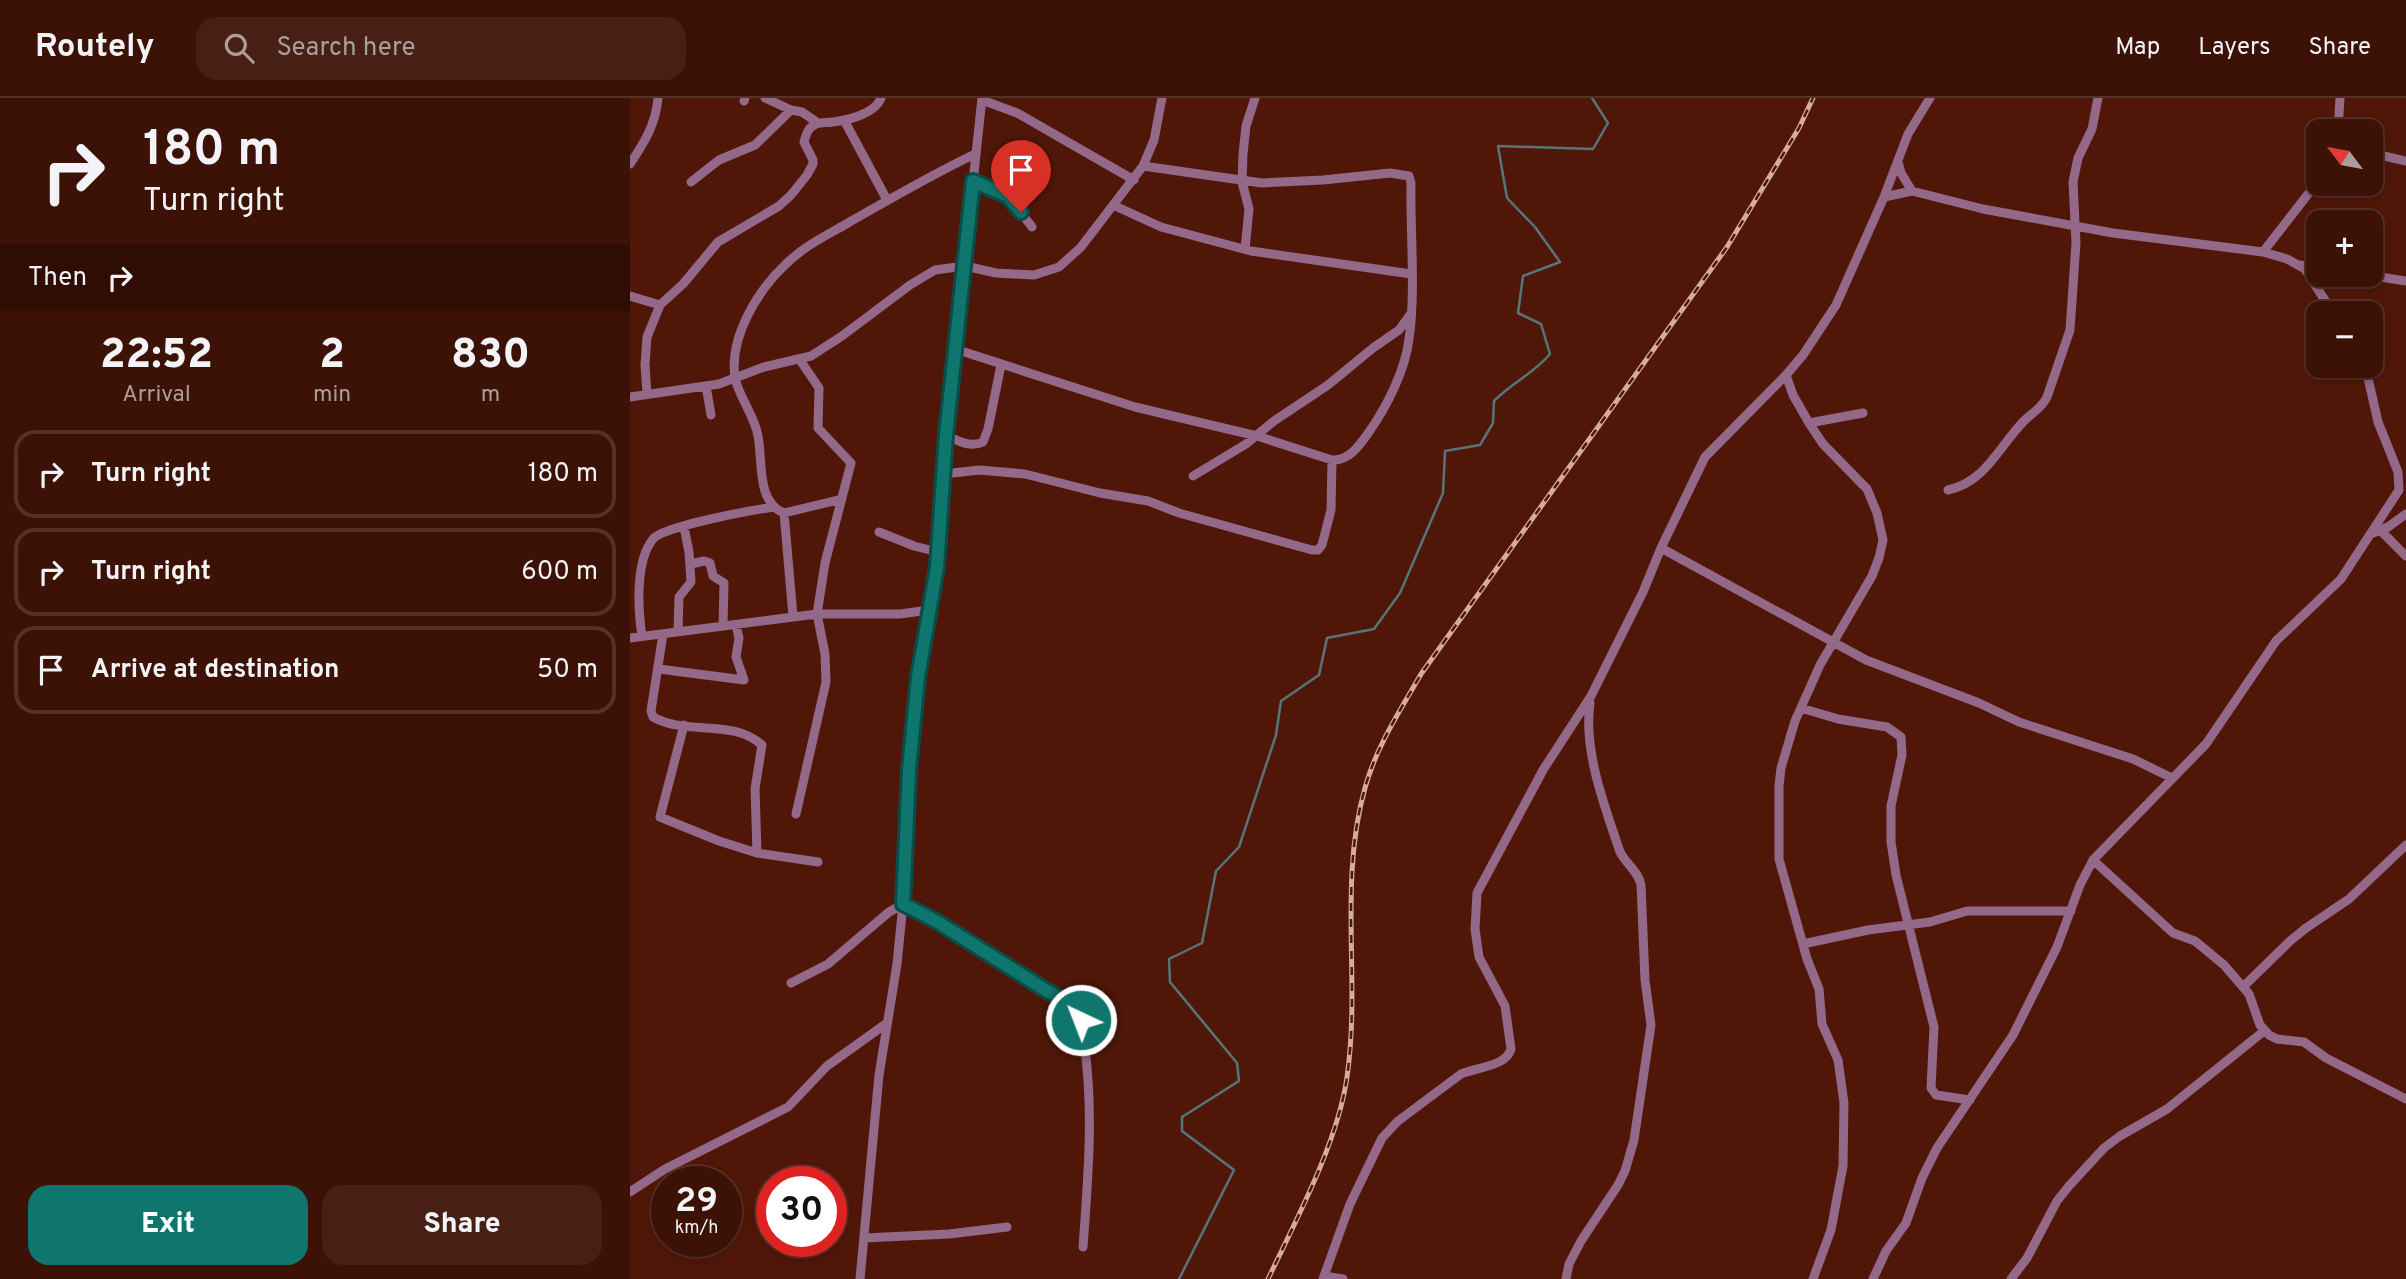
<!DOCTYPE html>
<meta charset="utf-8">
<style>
:root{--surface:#3c1106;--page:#471f14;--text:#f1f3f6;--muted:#ac9d9b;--line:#553128;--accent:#0f766e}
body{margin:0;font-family:Overpass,sans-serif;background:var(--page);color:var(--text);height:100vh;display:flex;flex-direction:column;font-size:26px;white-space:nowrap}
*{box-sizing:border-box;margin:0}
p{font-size:23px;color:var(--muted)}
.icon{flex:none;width:38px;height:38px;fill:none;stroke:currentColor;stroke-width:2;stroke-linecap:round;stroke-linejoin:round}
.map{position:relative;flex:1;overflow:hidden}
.details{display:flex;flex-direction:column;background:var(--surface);width:630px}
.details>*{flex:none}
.guide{background:#3c1106;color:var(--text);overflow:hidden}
.needle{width:46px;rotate:302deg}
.fabs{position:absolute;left:1676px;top:21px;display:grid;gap:14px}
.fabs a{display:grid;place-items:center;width:77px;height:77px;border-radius:14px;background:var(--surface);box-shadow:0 4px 10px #0003,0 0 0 2px var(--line);font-size:35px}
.speed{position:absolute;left:21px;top:1068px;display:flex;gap:14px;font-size:35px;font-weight:700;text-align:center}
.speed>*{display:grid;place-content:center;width:91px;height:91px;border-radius:50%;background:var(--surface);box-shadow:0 4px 10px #0003,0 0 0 2px var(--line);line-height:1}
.speed small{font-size:18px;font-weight:400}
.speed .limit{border:10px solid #d22;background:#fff;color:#111}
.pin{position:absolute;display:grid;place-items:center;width:60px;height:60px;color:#fff;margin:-72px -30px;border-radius:50% 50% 50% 0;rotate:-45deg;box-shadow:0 0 7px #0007}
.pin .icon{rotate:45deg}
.me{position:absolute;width:77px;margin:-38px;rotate:317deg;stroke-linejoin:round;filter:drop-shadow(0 0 5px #0008)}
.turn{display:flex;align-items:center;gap:24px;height:147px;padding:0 28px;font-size:32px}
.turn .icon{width:91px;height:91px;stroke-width:2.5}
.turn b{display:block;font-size:49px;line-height:60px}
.then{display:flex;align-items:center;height:66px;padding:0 28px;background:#0003;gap:14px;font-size:26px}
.eta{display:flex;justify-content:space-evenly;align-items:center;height:119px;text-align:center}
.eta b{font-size:42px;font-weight:800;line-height:49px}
.cta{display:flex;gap:14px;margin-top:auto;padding:14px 28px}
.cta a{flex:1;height:80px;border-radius:21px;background:var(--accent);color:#fff;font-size:28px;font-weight:800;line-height:80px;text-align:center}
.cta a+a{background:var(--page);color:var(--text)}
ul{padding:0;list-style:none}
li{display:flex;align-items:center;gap:21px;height:88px;margin:0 14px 10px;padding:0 14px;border:4px solid var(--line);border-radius:21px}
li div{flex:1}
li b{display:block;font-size:26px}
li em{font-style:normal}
header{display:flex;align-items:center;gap:42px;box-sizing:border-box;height:98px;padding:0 35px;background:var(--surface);border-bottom:2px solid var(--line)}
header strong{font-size:33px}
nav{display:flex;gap:38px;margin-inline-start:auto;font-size:24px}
.search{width:490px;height:63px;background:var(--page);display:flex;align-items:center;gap:18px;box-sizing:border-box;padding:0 24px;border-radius:21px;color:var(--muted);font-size:26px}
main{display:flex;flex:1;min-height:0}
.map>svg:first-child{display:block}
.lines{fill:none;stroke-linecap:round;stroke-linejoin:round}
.stream{stroke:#56757b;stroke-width:2.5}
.minor{stroke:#946889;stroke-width:9}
.rail-casing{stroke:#d4aba0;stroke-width:5}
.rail{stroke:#501708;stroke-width:2.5;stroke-dasharray:8;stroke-linecap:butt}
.route-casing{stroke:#0a4d48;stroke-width:18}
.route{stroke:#0f766e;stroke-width:12}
</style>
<header>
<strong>Routely</strong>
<div class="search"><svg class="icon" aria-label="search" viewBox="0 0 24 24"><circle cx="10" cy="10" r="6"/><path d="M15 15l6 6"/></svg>Search here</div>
<nav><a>Map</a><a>Layers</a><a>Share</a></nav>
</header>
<main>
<section class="details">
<div class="guide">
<div class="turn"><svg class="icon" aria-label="right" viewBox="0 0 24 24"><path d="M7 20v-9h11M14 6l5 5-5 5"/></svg><div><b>180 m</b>Turn right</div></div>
<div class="then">Then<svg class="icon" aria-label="right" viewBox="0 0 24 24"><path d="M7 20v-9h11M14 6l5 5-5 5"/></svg></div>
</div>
<div class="eta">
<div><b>22:52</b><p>Arrival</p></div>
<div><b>2</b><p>min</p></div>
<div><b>830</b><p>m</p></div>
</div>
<ul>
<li><svg class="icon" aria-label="right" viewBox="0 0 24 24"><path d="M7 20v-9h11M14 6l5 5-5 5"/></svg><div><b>Turn right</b></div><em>180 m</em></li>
<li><svg class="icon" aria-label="right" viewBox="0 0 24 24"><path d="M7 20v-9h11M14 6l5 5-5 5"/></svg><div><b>Turn right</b></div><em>600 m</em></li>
<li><svg class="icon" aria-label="arrive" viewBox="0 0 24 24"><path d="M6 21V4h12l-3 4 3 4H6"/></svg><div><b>Arrive at destination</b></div><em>50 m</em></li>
</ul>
<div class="cta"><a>Exit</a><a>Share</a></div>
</section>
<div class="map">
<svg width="1776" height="1181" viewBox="0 0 1776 1181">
<rect width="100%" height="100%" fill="#501708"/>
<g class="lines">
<!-- stream -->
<path class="stream" d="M549 1181 604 1072 552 1033V1019L609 983 607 965 540 884 539 861 572 845 586 773 609 749 646 637 651 603 689 577 697 540 744 531 770 495 813 395 815 353 850 347 863 325 864 303C883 284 903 276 920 256L911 226 888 215 893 178 930 164 905 129 877 100 868 48 963 51 978 25 962 0"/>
<!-- minor -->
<path class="minor" d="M135 0 161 12
M352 2 387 15 504 82
M114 3 115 0
M214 22 257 102
M1708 33 1710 0
M1741 55 1776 63
M1268 64 1271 75 1282 93
M0 66C14 45 26 26 28 0
M343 83 378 98 402 129
M61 84 89 62 125 47 161 12 172 14 188 25
M1254 99 1282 93 1353 111 1483 135 1633 154 1657 161 1675 171 1703 215
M483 107 531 129 621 153 781 176
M615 151 619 111 612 84 613 56 616 28 625 0
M1633 154 1689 82
M1670 167 1689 170
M1737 177 1776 183
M0 198 30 207
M325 251 505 309 627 338 702 362C719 363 730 347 739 334 757 308 775 273 779 241 786 193 780 135 781 85L779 78 760 75 693 82 632 85 513 68
M1156 277 1163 297 1179 325 1193 346 1237 391 1247 415 1253 442 1249 460 1242 478 1190 567 1165 623 1151 670 1149 688V761L1177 861 1189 891 1192 926 1208 962 1214 1005 1213 1068 1201 1132 1183 1181
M76 288 81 317
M17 296 15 267 17 239 30 207 53 186 88 144 149 108 161 97 177 77 183 66V62L174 44C176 37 178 29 186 26 191 24 197 25 203 24 218 22 245 16 251 0
M0 299 89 286 134 269 181 258 212 238 280 187 305 172 335 168 366 175 404 177 429 169 451 149 513 68 524 42 532 0
M1179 325 1233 315
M316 337C328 343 340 350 353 344L358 331 371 267
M314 376 349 372 395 376 470 395 518 403 549 415 682 452H688L692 447 701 412 702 362
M563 378 616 346 644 323 698 287 743 250 769 232 779 218
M1318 392C1356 384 1369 348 1394 323 1403 314 1412 310 1417 299L1440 232 1446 145 1443 84 1448 60 1462 31 1468 0
M212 401 154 415C126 404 133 363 128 338 125 318 107 296 105 279 99 239 128 192 156 166 174 148 197 137 218 125 260 101 301 77 345 56
M154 415 163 518
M1750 432 1776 458
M249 434 284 448 308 454
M1743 435 1758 429 1776 416
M1031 450 1236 562 1349 605 1389 624 1503 661 1542 680
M61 466 74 463 80 465 83 478 94 485 93 528
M106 527 109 540 106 559 114 582
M48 534 49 499 61 484 59 454 54 429
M33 536 21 613 23 619C57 638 101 620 132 647L125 691 127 755
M12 538C8 512 5 463 23 441 34 428 123 412 144 409
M0 540 187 516H270L299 512
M29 571 114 582
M1171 610 1208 621 1257 629 1271 639 1272 657 1261 708V744L1266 777 1304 929 1301 990 1306 997 1340 1002
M54 627 30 719 89 743 127 755 188 764
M166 716 196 584 195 556 187 516 195 465 221 365 188 330 189 290 170 262
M1463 762 1543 835 1565 843 1594 867 1619 896 1630 927 1639 937 1647 941 1674 944 1696 960 1776 1001
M1173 846 1238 832 1300 824 1337 813H1441
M161 885 198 866 259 814 273 806C332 836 388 874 445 908 452 919 452 931 454 944 464 1011 458 1081 453 1149
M1614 888 1660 843 1676 830 1719 801 1776 747
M0 1094 35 1071 158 1009 197 968 257 925
M234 1140 319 1136 377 1129
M694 1178 713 1181
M230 1181 249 977 267 866 273 806 279 672 288 579 307 469 316 337 352 0
M693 1181 720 1106 752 1040 768 1023 831 976C846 969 876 969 881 951L875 908 849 859 845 831 847 795 913 672 961 598 1013 494 1031 450 1075 359 1156 277 1173 257 1206 207 1254 99 1278 36 1300 0
M936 1181 939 1166 951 1143 988 1087 995 1073 1004 1042 1021 927 1015 882 1011 787C1009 774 996 766 990 754 975 709 953 653 960 605
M1243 1181 1256 1153 1276 1125 1292 1080 1307 1050 1383 937 1427 849 1450 787 1463 762 1576 646 1646 543 1711 481 1769 392 1768 374 1748 324 1738 280 1732 268
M1381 1181 1397 1160 1427 1103 1439 1088 1474 1050 1490 1038 1537 1011 1634 933"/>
<!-- rail casing -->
<g class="rail-casing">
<path id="rail" d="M638 1181C666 1122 708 1044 717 979 731 883 708 785 735 690 746 649 770 613 791 576L1097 149 1169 30 1183 0"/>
</g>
<!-- rail -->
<use href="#rail" class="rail"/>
</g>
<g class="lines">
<!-- route casing -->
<g class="route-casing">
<path id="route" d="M391 114 378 98 343 83 316 337 307 469 288 579 279 672 273 806 306 823 417 893 445 908 451 922"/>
</g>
<!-- route -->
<use href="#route" class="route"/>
</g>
</svg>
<div class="fabs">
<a><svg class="needle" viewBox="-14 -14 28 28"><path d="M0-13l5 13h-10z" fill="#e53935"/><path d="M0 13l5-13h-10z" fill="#ac9d9b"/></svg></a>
<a>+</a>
<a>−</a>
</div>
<div class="speed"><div>29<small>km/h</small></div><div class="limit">30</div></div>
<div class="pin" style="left:391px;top:114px;background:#d93025"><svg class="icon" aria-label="arrive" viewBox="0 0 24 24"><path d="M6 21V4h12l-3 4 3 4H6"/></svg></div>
<svg class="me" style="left:451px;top:922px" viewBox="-20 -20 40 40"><circle r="17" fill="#0f766e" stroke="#fff" stroke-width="3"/><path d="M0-11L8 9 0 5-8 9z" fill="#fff"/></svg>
</div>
</main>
